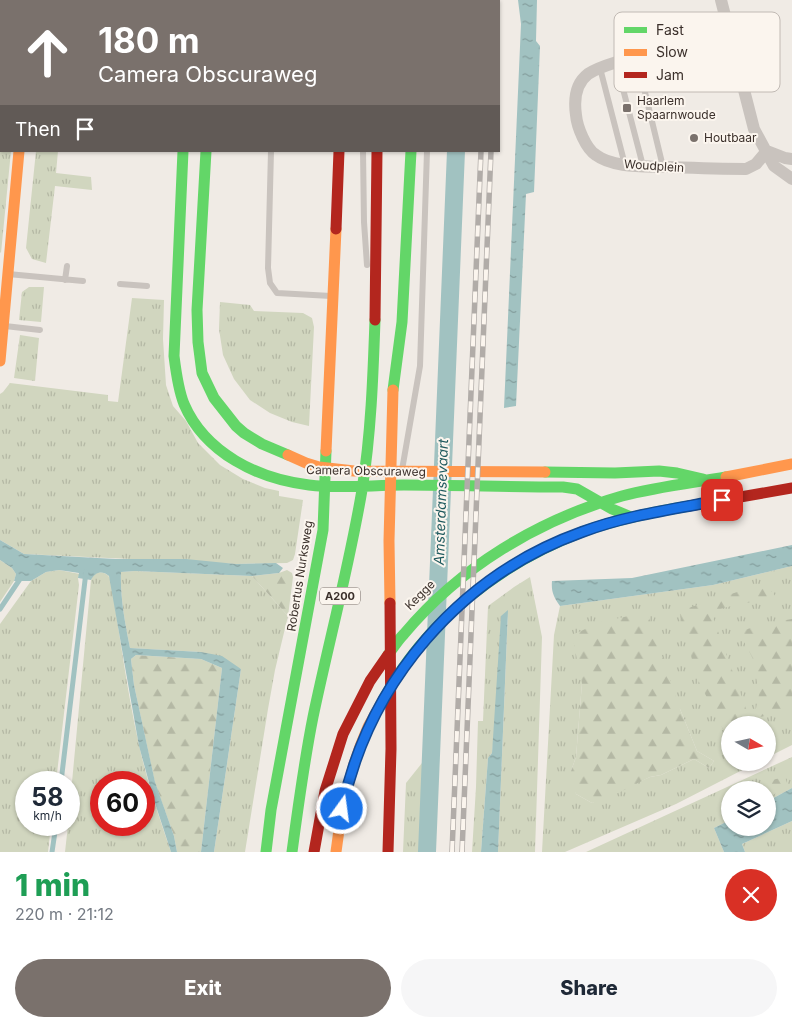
<!DOCTYPE html>
<meta charset="utf-8">
<style>
:root{--surface:#fff;--page:#f6f6f7;--text:#1f2937;--muted:#747a83;--accent:#7a716c}
body{margin:0;font-family:Inter,sans-serif;background:var(--page);color:var(--text);height:100vh;display:flex;flex-direction:column;font-size:19px;white-space:nowrap}
*{box-sizing:border-box;margin:0}
p{font-size:16px;color:var(--muted)}
.icon{flex:none;width:28px;height:28px;fill:none;stroke:currentColor;stroke-width:2;stroke-linecap:round;stroke-linejoin:round}
.map{position:relative;height:852px;overflow:hidden}
.details{display:flex;flex-direction:column;background:var(--surface);flex:1}
.details>*{flex:none}
.banner{position:absolute;left:0px;top:0px;width:500px;height:152px;box-shadow:0 1px 4px #0004;background:#7a716c;color:#fff;overflow:hidden}
.needle{width:32px;rotate:99deg}
.fabs{position:absolute;left:721px;top:716px;display:grid;gap:10px}
.fabs a{display:grid;place-items:center;width:55px;height:55px;border-radius:50%;background:var(--surface);box-shadow:0 1px 4px #0004;font-size:25px}
.speed{position:absolute;left:15px;top:771px;display:flex;gap:10px;font-size:25px;font-weight:700;text-align:center}
.speed>*{display:grid;place-content:center;width:65px;height:65px;border-radius:50%;background:var(--surface);box-shadow:0 1px 4px #0004;line-height:1}
.speed small{font-size:12px;font-weight:400}
.speed .limit{border:8px solid #d22;background:#fff;color:#111}
.pin{position:absolute;display:grid;place-items:center;width:42px;height:42px;color:#fff;margin:-21px;border-radius:10px;box-shadow:0 2px 8px #0006}
.me{position:absolute;width:55px;margin:-28px;rotate:14deg;stroke-linejoin:round;filter:drop-shadow(0 0 4px #0008)}
.turn{display:flex;align-items:center;gap:18px;height:105px;padding:0 15px;font-size:22px}
.turn .icon{width:65px;height:65px;stroke-width:2.5}
.turn b{display:block;font-size:35px;line-height:42px}
.then{display:flex;align-items:center;height:48px;padding:0 15px;background:#0003;gap:10px;font-size:19px}
.round{display:grid;place-items:center;flex:none;width:52px;height:52px;border-radius:26px;background:var(--page)}
.head{display:flex;align-items:center;justify-content:space-between;height:85px;padding:0 15px}
h1{font-size:30px;font-weight:800;line-height:38px;color:#1e9e55}
.primary-button{display:flex;gap:10px;margin-top:auto;padding:10px 15px}
.primary-button a{flex:1;height:58px;border-radius:30px;background:var(--accent);color:#fff;font-size:20px;font-weight:800;line-height:58px;text-align:center}
.primary-button a+a{background:var(--page);color:var(--text)}
.map>svg:first-child{display:block}
.grass{fill:url(#grass-tufts);fill-rule:evenodd}
.forest{fill:url(#forest-firs)}
.water{fill:url(#water-ripples)}
.lines{fill:none;stroke-linecap:round;stroke-linejoin:round}
.stream{stroke:#a1c2c1;stroke-width:5}
.canal{stroke:#a1c2c1;stroke-width:18}
.lane{stroke:#c9c3be;stroke-width:6}
.street{stroke:#c9c3be;stroke-width:12}
.fast{stroke:#63d668;stroke-width:11}
.slow{stroke:#ff974d;stroke-width:11}
.jam{stroke:#b3261e;stroke-width:11}
.rail-casing{stroke:#b1aca8;stroke-width:5.5}
.rail{stroke:#fbf5ee;stroke-width:4;stroke-dasharray:11;stroke-linecap:butt}
.route-casing{stroke:#114b97;stroke-width:12}
.route{stroke:#1a73e8;stroke-width:9}
.poi-dot{fill:#7a716c;stroke:#fbf5ee;stroke-width:2}
.labels{text-anchor:middle;stroke-width:4;stroke-linejoin:round;paint-order:stroke}
.shield{fill:#fbf5ee;stroke:#756b66;stroke-width:1}
.shield-label{font-size:11px;font-weight:bold;fill:#3b302b}
.poi-label{font-size:12px;fill:#3b302b;stroke:#fbf5ee;text-anchor:start}
.street-label{font-size:12px;fill:#3b302b;stroke:#fbf5ee}
.water-label{font-size:14px;font-style:italic;fill:#1f5a5e;stroke:#fbf5ee}
.key{fill:#fbf5ee;stroke:#c1bab4;stroke-width:1}
.key-label{font-size:14px;fill:#3b302b}
</style>
<div class="map">
<svg width="792" height="852" viewBox="0 0 792 852">
<defs>
<pattern id="grass-tufts" width="24" height="20" patternUnits="userSpaceOnUse" patternTransform="scale(1.25)"><rect width="24" height="20" fill="#d1d6bf"/><path d="M3 7l-1-3M5 7V3M7 7l1-3M15 17l-1-3M17 17v-4M19 17l1-3" fill="none" stroke="#b4b8a4"/></pattern>
<pattern id="forest-firs" width="22" height="20" patternUnits="userSpaceOnUse" patternTransform="scale(1.25)"><rect width="22" height="20" fill="#d1d6bf"/><path d="M5 1l3.5 6h-7zM16 11l3.5 6h-7z" fill="#b4b8a4"/></pattern>
<pattern id="water-ripples" width="26" height="14" patternUnits="userSpaceOnUse" patternTransform="scale(1.25)"><rect width="26" height="14" fill="#a1c2c1"/><path d="M2 4q2-2 4 0t4 0M15 11q2-2 4 0t4 0" fill="none" stroke="#849e9d"/></pattern>
</defs>
<rect width="100%" height="100%" fill="#f0ebe5"/>
<!-- grass -->
<path class="grass" d="M0 73 1 74V151H11L1 253 0 252Z
M36 151H58L56 173 91 177 92 190 55 186 46 263 32 259 26 248Z
M29 287H44L41 322 19 320 22 292Z
M132 298 164 300 163 339 166 385 173 406 186 421 198 443 220 465 243 479 265 488 279 491V496L303 500 295 554 293 560 287 563 236 564 24 554 0 540V394L3 392 10 383 108 395V401L118 402Z
M220 302 250 305 254 311 303 313 312 318 314 327 309 426 292 422 270 413 250 400 234 379 223 355 219 329Z
M20 335 39 338 35 381 14 378Z
M0 560 12 568 16 574 14 581 0 602Z
M792 566V745L768 757V725H730V762L756 763 676 804 565 852H542L554 635 560 606 713 585ZM582 683 680 709 697 751 714 761 709 768 694 759 661 775 650 777 592 803 576 794 571 771 576 757Z
M59 570 80 574 78 578 79 585 56 782H26V825H51L48 852H0V624L31 581 46 572Z
M135 571 252 576 288 616 275 670 268 709 245 852H214L241 669 201 652 130 648C125 623 120 597 121 572Z
M98 572C106 573 109 574 111 582 120 636 127 691 139 745 147 781 159 817 171 852H65L68 825H69V814L91 580 93 574ZM101 782H144V825H101Z
M530 577 542 637 535 852H498L500 804 508 611 492 753 488 758 481 852H472L476 787 478 721H483L488 606 514 587Z
M792 757V788L768 801V790H730V820L714 828 724 852H586Z
M426 758 421 852H403L406 783Z
M792 821V852H745L742 844Z"/>
<!-- forest -->
<path class="forest" d="M287 570 292 573 293 577 288 616 252 576 279 573Z
M765 583 776 597 727 607 711 612 752 725H730V743L697 678 679 611Z
M647 612 680 709 697 751 714 761 709 768 694 759 661 775 650 777 604 800 592 803 576 794 571 784V771L576 757 582 683 572 635 601 622Z
M792 619V711L754 718 759 694 753 659 739 632 762 624Z
M136 655 201 659 222 668 201 852H177L174 836 155 783 134 685 131 659Z
M785 777 788 786 768 798V790H764L763 782Z"/>
<!-- water -->
<path class="water" d="M518 0H537L536 41 540 46 534 192 526 194 516 406 504 408 521 24Z
M0 540 24 554 116 559H186L236 564 276 563 283 568 279 573 252 576 135 571 121 572C120 597 125 623 130 648L201 652 222 656 241 669 214 852H201L222 668 201 659 136 655 131 659 134 685 155 782 174 836 177 852H171L153 797 139 746 109 576C102 570 95 572 91 580L78 578 79 573 59 570 46 572 31 581H14L16 574 12 568 0 560Z
M792 545V566L713 585 560 606C554 597 551 592 552 581L632 578Z
M508 610 500 804 498 852H481L488 758 492 753 501 616Z
M792 788V821L742 844 745 852H724L714 828 730 820V828H768V801Z"/>
<g class="lines">
<!-- stream -->
<path class="stream" d="M0 609 22 576
M61 782 86 572
M52 852 56 825"/>
<!-- canal -->
<path class="canal" d="M462 1V0
M427 852 456 151"/>
<!-- lane -->
<path class="lane" d="M365 1V0
M432 1V0
M636 55 663 167
M616 62 643 166
M600 68 625 165
M271 151 268 268 270 283 277 293 331 296
M363 151 364 222 367 265
M8 274 83 281
M65 280 67 266
M120 284 147 286
M5 326 40 330
M402 470 420 366 427 151"/>
<!-- street -->
<path class="street" d="M721 0 754 129 774 166 792 179
M729 29C694 39 658 48 623 60 611 64 598 67 588 74 575 84 574 101 576 115 577 127 586 149 596 155 613 168 645 166 666 167 693 168 719 169 746 169L756 164 767 151
M0 62H1
M767 151 785 158 792 159"/>
<!-- fast -->
<path class="fast" d="M35 0V1
M191 0V1
M218 0V1
M345 0V1
M381 0V1
M417 1 418 0
M183 151 174 356C176 372 178 389 184 404 205 453 258 479 309 485 340 489 372 485 404 485 457 485 510 487 563 487L577 489 612 509 631 517
M206 151 197 310 198 342 202 373 214 398 236 426 244 433 262 444 288 455
M393 390 402 322 411 151
M545 472 615 473 659 471 677 473 703 479
M388 655C393 648 398 640 404 634 460 567 538 520 622 496 656 487 691 483 726 477
M383 700C425 622 500 563 582 532 616 519 653 512 689 506
M266 852 271 810 323 530 326 451
M292 852C298 807 304 762 313 717 329 641 349 567 362 490 371 434 373 377 375 320"/>
<!-- slow -->
<path class="slow" d="M0 361 19 151
M326 451 336 229
M288 455 306 463 319 467 354 471 545 472
M726 477 792 464
M390 603 389 541 393 390
M336 852C341 809 350 767 368 727 373 718 378 709 383 700"/>
<!-- jam -->
<path class="jam" d="M336 229 339 151
M375 320 377 151
M689 506 792 488
M314 852 325 791 343 734 370 681 388 655
M388 852 391 749 390 603"/>
<!-- rail casing -->
<g class="rail-casing">
<path id="rail" d="M487 1V0
M497 1V0
M452 852 481 151
M462 852 491 151"/>
</g>
<!-- rail -->
<use href="#rail" class="rail"/>
</g>
<g class="lines">
<!-- route casing -->
<g class="route-casing">
<path id="route" d="M342 809C369 682 459 576 582 532 627 515 675 509 722 500"/>
</g>
<!-- route -->
<use href="#route" class="route"/>
</g>
<!-- markers -->
<g class="poi-dot">
<rect x="622" y="103" width="10" height="10" rx="2.5"/>
<circle cx="694" cy="138" r="5"/>
</g>
<g class="labels">
<!-- shield labels -->
<rect class="shield" x="320" y="587.5" width="40" height="17" rx="4"/>
<g class="shield-label">
<text x="340" y="600">A200</text>
</g>
<!-- poi labels -->
<g class="poi-label">
<text x="637" y="105">Haarlem<tspan x="637" dy="14">Spaarnwoude</tspan></text>
<text x="704" y="142">Houtbaar</text>
</g>
<!-- street labels -->
<g class="street-label">
<text transform="translate(654 166) rotate(4)" y="4">Woudplein</text>
<text transform="translate(366 471) rotate(1)" y="4">Camera Obscuraweg</text>
<text transform="translate(300 576) rotate(-81)" y="4">Robertus Nurksweg</text>
<text transform="translate(420 595) rotate(-45)" y="4">Kegge</text>
</g>
<!-- water labels -->
<g class="water-label">
<text transform="translate(441 502) rotate(-88)" y="5">Amsterdamsevaart</text>
</g>
</g>
<!-- legend -->
<rect x="614" y="12" width="166" height="80" rx="8" class="key"/>
<rect x="624" y="27" width="23" height="6" fill="#63d668"/>
<rect x="624" y="49" width="23" height="7" fill="#ff974d"/>
<rect x="624" y="72" width="23" height="6" fill="#b3261e"/>
<g class="key-label">
<text x="656" y="35">Fast</text>
<text x="656" y="57">Slow</text>
<text x="656" y="80">Jam</text>
</g>
</svg>
<div class="fabs">
<a><svg class="needle" viewBox="-14 -14 28 28"><path d="M0-13l5 13h-10z" fill="#e53935"/><path d="M0 13l5-13h-10z" fill="#747a83"/></svg></a>
<a><svg class="icon" aria-label="layers" viewBox="0 0 24 24"><path d="M12 4l9 5-9 5-9-5zM3 14l9 5 9-5"/></svg></a>
</div>
<div class="speed"><div>58<small>km/h</small></div><div class="limit">60</div></div>
<div class="pin" style="left:722px;top:500px;background:#d93025"><svg class="icon" aria-label="arrive" viewBox="0 0 24 24"><path d="M6 21V4h12l-3 4 3 4H6"/></svg></div>
<svg class="me" style="left:342px;top:809px" viewBox="-20 -20 40 40"><circle r="17" fill="#1a73e8" stroke="#fff" stroke-width="3"/><path d="M0-11L8 9 0 5-8 9z" fill="#fff"/></svg>
<div class="banner">
<div class="turn"><svg class="icon" aria-label="ahead" viewBox="0 0 24 24"><path d="M12 20V5M6 11l6-6 6 6"/></svg><div><b>180 m</b>Camera Obscuraweg</div></div>
<div class="then">Then<svg class="icon" aria-label="arrive" viewBox="0 0 24 24"><path d="M6 21V4h12l-3 4 3 4H6"/></svg></div>
</div>
</div>
<section class="details">
<div class="head"><div><h1>1 min</h1><p>220 m · 21:12</p></div><a class="round" style="background:#d93025;color:#fff"><svg class="icon" aria-label="close" viewBox="0 0 24 24"><path d="M6 6l12 12M18 6L6 18"/></svg></a></div>
<div class="primary-button"><a>Exit</a><a>Share</a></div>
</section>
